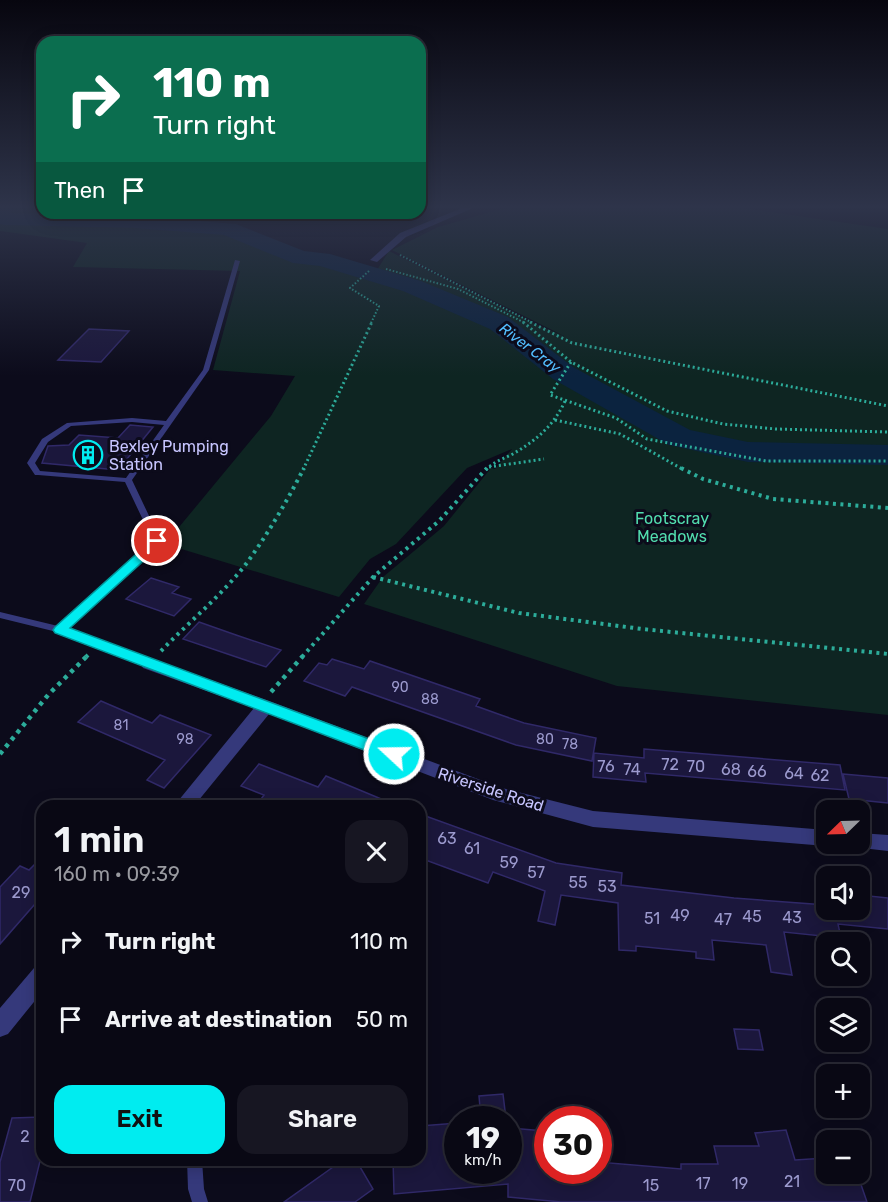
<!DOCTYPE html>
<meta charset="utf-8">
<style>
:root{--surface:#090814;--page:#171622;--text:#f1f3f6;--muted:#999aa0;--line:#292934;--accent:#00ecf0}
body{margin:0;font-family:Rubik,sans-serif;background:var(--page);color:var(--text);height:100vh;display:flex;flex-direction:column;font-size:22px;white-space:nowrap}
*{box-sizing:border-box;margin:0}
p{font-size:20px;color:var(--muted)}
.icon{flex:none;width:33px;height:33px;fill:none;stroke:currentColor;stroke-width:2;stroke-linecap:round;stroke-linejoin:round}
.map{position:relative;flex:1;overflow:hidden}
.details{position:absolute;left:36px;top:800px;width:390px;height:366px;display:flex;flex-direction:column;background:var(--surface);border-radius:18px;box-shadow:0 3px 15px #0003,0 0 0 2px var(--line)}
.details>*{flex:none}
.top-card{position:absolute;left:36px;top:36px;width:390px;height:183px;border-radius:18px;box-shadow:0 3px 15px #0003,0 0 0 2px var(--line);background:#0b6e4f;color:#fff;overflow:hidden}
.needle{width:39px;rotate:247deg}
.tools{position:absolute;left:816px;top:800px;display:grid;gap:12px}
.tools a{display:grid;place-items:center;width:54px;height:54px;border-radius:12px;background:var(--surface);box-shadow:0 3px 15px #0003,0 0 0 2px var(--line);font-size:30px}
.speed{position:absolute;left:444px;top:1106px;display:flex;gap:12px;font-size:30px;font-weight:700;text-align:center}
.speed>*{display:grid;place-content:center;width:78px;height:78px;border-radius:50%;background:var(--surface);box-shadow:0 3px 15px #0003,0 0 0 2px var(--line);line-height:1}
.speed small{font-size:15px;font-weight:400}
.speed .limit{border:9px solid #d22;background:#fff;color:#111}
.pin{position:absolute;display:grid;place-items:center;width:51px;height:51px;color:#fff;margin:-26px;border:3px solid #fff;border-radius:50%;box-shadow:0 2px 6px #0007}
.me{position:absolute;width:66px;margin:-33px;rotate:291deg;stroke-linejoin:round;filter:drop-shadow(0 0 4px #0008)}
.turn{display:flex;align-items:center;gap:21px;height:126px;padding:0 18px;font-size:27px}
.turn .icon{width:78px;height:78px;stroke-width:2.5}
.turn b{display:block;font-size:42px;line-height:51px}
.then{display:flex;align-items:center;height:57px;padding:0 18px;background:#0003;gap:12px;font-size:22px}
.round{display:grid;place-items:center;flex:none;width:63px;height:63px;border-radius:18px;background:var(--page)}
.summary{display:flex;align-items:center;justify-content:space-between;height:102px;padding:0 18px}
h1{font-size:36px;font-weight:600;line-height:45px}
.cta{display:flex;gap:12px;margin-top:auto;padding:12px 18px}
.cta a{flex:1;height:69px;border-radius:18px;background:var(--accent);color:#111;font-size:24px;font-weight:600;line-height:69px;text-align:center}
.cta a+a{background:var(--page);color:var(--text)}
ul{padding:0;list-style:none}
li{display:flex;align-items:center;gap:18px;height:78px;padding:0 18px}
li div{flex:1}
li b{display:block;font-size:22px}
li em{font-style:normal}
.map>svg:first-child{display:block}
.green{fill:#0e2522}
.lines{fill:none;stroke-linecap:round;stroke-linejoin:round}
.river{fill:#0b233f;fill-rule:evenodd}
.building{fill:#1b173c;stroke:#302968;stroke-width:1.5}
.path-far3{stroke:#2cac9a;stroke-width:2;stroke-dasharray:1.5 2;stroke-linecap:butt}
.path-far2{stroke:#2cac9a;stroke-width:3;stroke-dasharray:2 3;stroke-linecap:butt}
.path-far1{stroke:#2cac9a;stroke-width:4;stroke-dasharray:3 4.5;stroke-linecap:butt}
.path{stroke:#2cac9a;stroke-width:4.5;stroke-dasharray:4 5;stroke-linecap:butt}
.lane{fill:#35397b;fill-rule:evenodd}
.street{fill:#35397b;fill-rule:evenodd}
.route{fill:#00ecf0;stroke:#00999c;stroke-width:1.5}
.labels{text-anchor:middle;stroke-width:6;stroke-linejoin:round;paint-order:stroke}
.number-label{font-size:14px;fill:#9c9ace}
.far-water-label{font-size:15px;font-style:italic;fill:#53beff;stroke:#0c0b1b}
.poi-label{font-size:16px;fill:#c7c5ff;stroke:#0c0b1b;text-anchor:start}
.park-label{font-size:16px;fill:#52deaf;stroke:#0c0b1b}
.near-number-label{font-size:16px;fill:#9c9ace}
.street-label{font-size:16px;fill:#c7c5ff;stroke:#0c0b1b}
</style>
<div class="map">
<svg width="888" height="1202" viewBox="0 0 888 1202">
<rect width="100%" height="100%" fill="#0c0b1b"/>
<!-- green -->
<path class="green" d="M0 208H42V213H175L365 270 350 271 370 281 389 251 535 324 564 336 392 250 438 227 505 208H743L888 229V715L617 686 364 604 383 577 444 526 491 468 495 469 512 449 467 468 396 544 370 559 339 597 165 544 271 416 295 376 213 370 240 271 73 267 87 243 0 231Z"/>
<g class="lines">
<!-- river -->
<path class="river" d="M0 208H14L11 213 135 216 236 224 304 251 330 254 421 281 508 317 573 367 690 430 748 442 888 445V465L748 462 669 445 553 379 490 329 403 291 320 266 293 263 224 235 135 228 6 225 0 224Z"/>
</g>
<!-- building -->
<path class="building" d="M89 329 129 331 101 362 58 360Z
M130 425 153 427 118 470 42 463 48 446 69 445 79 435 118 438Z
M151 578 179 587 172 593 191 599 174 616 126 599Z
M199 622 236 635 281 650 266 667 183 639Z
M332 659 364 669 370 661 480 699 476 706 501 715 524 723 596 738 592 761 516 745 352 687 345 696 304 681 319 663 327 665Z
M101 701 152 723 160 715 211 735 164 788 147 780 165 760 78 722Z
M644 749 840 765 845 790 645 773 646 782 593 777 594 753 644 758Z
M259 764 318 787 326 776 398 806H256L264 795 241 786Z
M843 774 888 778V803L849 799Z
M420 814 556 863 622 873 621 885 734 898 826 905V909H860V895L888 898V929L838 924 841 938 784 932 792 975 771 972 766 945 712 940 714 960 696 958V952L636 946V951L619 950 618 903 561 895 555 925 538 921 545 891 493 872 488 883 420 858Z
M42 857V896L0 944V887L20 866 29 870Z
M734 1029 759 1030 763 1050 738 1049Z
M503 1094 506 1119H481L479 1096Z
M42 1117V1153L30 1202H0V1162L12 1118Z
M458 1123V1170H509L510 1128 545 1131 548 1170H598V1162L681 1169V1164H718L714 1146H759L755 1133 786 1130 795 1160 826 1158V1173H857L867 1202H561L508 1197V1184L394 1194 393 1160H420V1126Z
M343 1160H356L373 1189 355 1202H284Z"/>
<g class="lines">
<!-- path-far3 -->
<path class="path-far3" d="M400 255 533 323
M386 269 458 289 525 323
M369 271 350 288 379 306 371 323"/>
<!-- path-far2 -->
<path class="path-far2" d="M523 322 571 362 667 411 723 424 776 429 888 432
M530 322 572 343 888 406
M571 362 550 395 616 418 647 439 766 461H888
M555 420 620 434 684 470
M489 467 544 459
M303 470 372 322
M486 470C492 463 502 459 511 455 534 442 554 426 565 401"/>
<!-- path-far1 -->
<path class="path-far1" d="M681 468 703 479 773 499 888 508
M373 577 519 613 642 629 888 654
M161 651C189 622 221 596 246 564 268 534 287 501 304 468
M86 657 88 655
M302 657 373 577 439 521 487 468"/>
<!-- path -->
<path class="path" d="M271 692 303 656
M0 754 48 695 87 656"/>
<!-- lane -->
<path class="lane" d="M235 260 240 261 209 370 132 480 161 541 67 629 152 662 154 664 152 666H146L57 632 0 618V612L58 626 153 541 125 482 38 475H35L27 463 42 439 67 423 132 418 166 421 203 370ZM132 422 164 425 126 478 40 471 35 463 48 442 71 426Z
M187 1160H202L204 1189 208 1202H192L188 1189Z"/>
<!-- street -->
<path class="street" d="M462 208H473L406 237 377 262 370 260 400 233Z
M149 658 272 702 502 788 593 811 826 830V843H833L826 846 593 827 493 800 269 714 194 806H174L254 708 143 668 141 664 143 660Z
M860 833 888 835V851L853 847 851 843H860Z
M42 965V992L8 1034 0 1037V1008L34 968Z"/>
</g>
<!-- sky -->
<linearGradient id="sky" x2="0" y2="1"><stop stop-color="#07060f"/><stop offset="0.55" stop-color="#2e344a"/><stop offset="1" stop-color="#2e344a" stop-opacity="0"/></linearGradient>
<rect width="888" height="376" fill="url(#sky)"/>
<!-- route -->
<path class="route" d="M157 538 163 541 162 544 70 628 399 750 402 754 399 759 394 761 388 759 55 633 53 630 55 627 153 539Z"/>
<!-- icons -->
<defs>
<g id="building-ring" transform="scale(1.5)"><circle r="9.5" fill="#0c0b1b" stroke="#00ecf0" stroke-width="1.5"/><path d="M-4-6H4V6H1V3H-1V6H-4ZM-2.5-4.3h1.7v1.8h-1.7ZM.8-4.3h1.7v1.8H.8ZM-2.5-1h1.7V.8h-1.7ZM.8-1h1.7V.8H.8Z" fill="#00ecf0"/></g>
</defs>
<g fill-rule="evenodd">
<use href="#building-ring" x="88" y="455"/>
</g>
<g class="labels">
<!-- number labels -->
<g class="number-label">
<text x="400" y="692">90</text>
<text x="430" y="704">88</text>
<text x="121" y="730">81</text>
<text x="185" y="744">98</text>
<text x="545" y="744">80</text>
<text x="570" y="749">78</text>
</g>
<!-- far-water labels -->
<g class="far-water-label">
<text transform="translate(530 348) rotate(37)" y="5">River Cray</text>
</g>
<!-- poi labels -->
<g class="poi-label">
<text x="109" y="452">Bexley Pumping<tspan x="109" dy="18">Station</tspan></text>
</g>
<!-- park labels -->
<g class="park-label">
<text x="672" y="524">Footscray<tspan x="672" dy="18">Meadows</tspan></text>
</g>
<!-- near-number labels -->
<g class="near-number-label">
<text x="670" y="770">72</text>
<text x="606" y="772">76</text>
<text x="696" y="772">70</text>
<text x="632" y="775">74</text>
<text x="731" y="775">68</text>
<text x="757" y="777">66</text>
<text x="794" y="779">64</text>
<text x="820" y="781">62</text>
<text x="447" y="844">63</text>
<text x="472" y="854">61</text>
<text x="509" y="868">59</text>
<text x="536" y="878">57</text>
<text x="578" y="888">55</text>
<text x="607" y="892">53</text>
<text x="21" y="898">29</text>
<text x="680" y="921">49</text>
<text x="752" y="922">45</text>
<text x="792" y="923">43</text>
<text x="652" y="924">51</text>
<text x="723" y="925">47</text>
<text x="25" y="1142">2</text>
<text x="792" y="1187">21</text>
<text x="703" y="1189">17</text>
<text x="740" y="1189">19</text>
<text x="17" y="1191">70</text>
<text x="651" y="1191">15</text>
</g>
<!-- street labels -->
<g class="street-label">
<text transform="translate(491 789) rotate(18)" y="6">Riverside Road</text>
</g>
</g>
</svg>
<div class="tools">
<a><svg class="needle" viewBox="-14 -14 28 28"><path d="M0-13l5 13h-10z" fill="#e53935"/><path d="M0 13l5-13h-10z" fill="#999aa0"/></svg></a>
<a><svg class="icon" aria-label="sound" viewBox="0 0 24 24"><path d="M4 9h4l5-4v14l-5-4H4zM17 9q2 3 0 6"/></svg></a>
<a><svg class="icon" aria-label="search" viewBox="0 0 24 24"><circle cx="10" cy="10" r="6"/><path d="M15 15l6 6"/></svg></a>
<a><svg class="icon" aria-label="layers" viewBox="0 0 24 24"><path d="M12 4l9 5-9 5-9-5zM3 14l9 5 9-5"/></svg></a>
<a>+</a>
<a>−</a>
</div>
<div class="speed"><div>19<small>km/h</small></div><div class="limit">30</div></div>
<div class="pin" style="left:157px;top:541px;background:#d93025"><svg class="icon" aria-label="arrive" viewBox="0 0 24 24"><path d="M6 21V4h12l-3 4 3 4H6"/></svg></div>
<svg class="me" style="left:394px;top:754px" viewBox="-20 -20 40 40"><circle r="17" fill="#00ecf0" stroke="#fff" stroke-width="3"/><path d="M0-11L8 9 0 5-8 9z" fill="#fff"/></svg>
<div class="top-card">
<div class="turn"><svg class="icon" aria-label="right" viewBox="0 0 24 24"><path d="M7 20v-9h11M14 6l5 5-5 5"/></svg><div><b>110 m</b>Turn right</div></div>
<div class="then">Then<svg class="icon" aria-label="arrive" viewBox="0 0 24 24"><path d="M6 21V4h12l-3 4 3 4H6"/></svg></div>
</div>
<section class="details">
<div class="summary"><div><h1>1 min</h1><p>160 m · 09:39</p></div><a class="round"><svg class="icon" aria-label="close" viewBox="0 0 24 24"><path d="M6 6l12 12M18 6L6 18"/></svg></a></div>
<ul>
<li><svg class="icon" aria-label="right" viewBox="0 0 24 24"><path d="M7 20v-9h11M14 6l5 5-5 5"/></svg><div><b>Turn right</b></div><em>110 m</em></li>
<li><svg class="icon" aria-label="arrive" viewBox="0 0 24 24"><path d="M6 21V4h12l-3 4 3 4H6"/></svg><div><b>Arrive at destination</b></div><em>50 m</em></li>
</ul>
<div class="cta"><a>Exit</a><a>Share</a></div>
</section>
</div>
